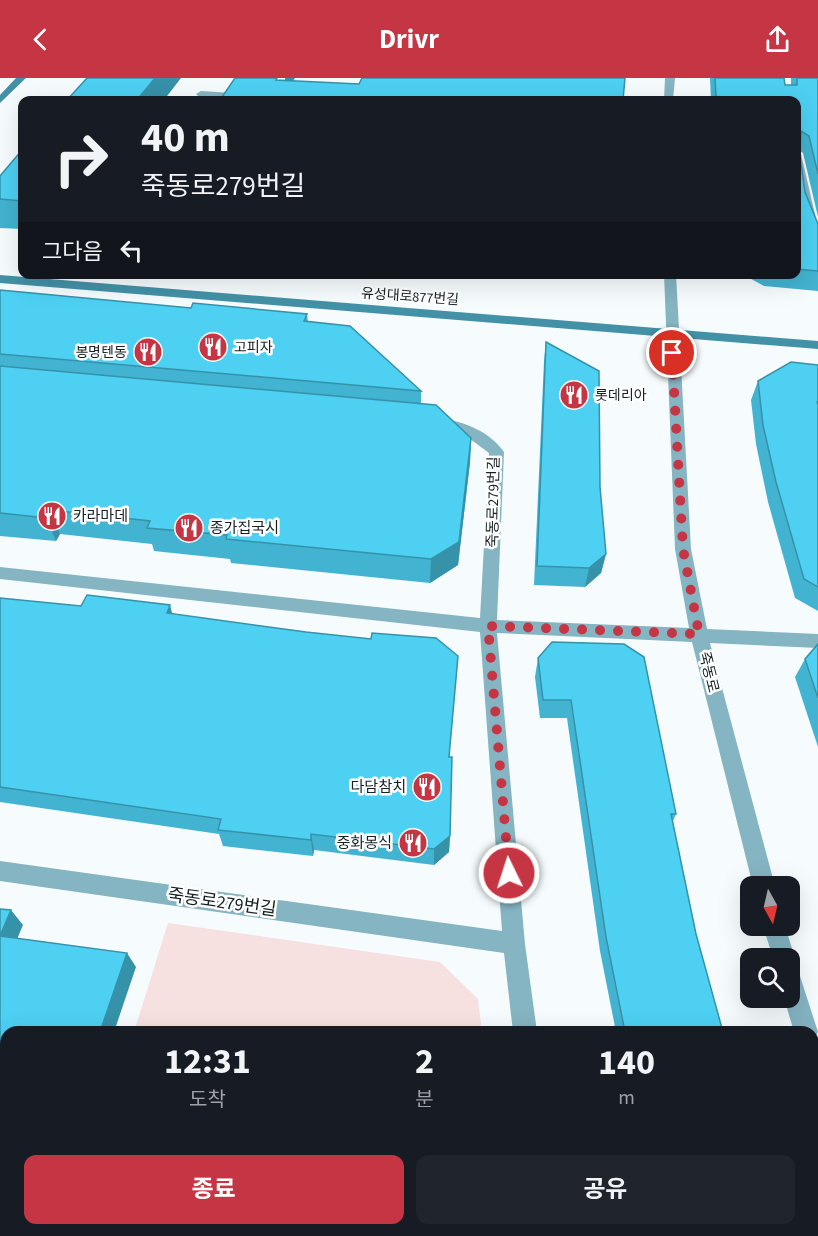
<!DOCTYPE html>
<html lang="ko">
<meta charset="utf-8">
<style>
:root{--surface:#171b24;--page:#20242c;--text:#f1f3f6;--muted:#9ea1a6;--accent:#c53543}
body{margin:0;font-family:"Source Sans 3","Noto Sans KR",sans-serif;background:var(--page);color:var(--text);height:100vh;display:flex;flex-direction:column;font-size:22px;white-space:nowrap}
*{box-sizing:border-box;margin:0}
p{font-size:20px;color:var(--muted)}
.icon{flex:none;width:33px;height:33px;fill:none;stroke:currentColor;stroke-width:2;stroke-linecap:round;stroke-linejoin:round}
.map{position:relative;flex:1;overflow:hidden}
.details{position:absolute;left:0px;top:948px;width:819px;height:210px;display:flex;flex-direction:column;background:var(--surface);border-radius:18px 18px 0 0;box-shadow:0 6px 24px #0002}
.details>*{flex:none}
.banner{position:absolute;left:18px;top:18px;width:783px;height:183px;border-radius:12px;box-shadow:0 6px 24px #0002;background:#171b24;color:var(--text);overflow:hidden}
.needle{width:39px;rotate:172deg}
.buttons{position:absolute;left:740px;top:798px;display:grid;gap:12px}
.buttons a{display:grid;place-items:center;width:60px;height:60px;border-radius:12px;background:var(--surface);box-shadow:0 6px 24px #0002;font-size:30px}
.pin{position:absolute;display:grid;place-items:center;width:51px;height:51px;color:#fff;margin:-26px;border:3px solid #fff;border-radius:50%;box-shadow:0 2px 6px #0007}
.me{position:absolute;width:66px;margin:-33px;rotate:356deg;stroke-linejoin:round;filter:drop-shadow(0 0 4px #0008)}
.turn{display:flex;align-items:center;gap:21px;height:126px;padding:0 24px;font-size:27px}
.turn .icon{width:78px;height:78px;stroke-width:2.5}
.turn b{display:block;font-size:42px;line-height:51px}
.then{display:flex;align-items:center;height:57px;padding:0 24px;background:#0003;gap:12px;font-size:22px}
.eta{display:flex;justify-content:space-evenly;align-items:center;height:102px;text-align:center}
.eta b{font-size:36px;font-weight:700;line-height:42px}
.button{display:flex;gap:12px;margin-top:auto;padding:12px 24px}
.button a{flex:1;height:69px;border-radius:12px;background:var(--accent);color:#fff;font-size:24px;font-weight:700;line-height:69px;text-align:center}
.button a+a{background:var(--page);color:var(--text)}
header{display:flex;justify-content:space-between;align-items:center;height:78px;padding:0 24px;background:var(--accent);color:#fff;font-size:27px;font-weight:700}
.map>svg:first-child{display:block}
.green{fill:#f6e0e0}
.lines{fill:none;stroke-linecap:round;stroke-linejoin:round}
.street{fill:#85b4c3;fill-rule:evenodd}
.secondary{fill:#4391a7;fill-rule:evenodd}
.wall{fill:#42b3d0}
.shaded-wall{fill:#3692a9}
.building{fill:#4dd0f2;stroke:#3692a9;stroke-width:1.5}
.route{stroke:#c53543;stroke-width:10;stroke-dasharray:0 18}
.labels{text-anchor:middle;stroke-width:5;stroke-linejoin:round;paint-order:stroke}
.far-street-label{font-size:14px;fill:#162125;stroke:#fff}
.far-poi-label{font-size:14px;fill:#162125;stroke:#fff;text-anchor:start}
.street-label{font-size:15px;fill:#162125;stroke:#fff}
.poi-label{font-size:15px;fill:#162125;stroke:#fff;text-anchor:start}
.near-street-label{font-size:18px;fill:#162125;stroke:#fff}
</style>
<header><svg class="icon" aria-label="back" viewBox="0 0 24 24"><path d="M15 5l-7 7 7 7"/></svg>Drivr<svg class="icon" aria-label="share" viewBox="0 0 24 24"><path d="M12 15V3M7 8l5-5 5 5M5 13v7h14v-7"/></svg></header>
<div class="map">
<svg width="818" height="1158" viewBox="0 0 818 1158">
<rect width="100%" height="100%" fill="#f6fcfe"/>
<!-- green -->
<path class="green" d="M168 845 440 884 478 921 482 954H134Z
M71 1152H512L513 1158H70Z"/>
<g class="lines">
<!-- street -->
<path class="street" d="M665 0H675L673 22H664Z
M201 13 248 16 253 19 248 22 198 18 196 16Z
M796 73 801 76 818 149V165L814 164C798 139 796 102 796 73Z
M664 196H676L691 471 707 551 818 556V570L710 565 775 808H753L692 564 497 555 525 866 537 954H513L504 875 0 803V783L502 853 480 554 0 501V489L480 540 489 375 462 355 427 346 425 343 427 340 432 339C459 342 488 351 504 374L497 542 689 550 675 471Z
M763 848H785L795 880 792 888 797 890 800 898 818 954 813 963 818 965V1003L813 1001V954H794L784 920H789V880H773Z
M537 1152H563L564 1158H538Z"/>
<!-- secondary -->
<path class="secondary" d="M16 0H26L0 25V17Z
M0 197 818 263V271L0 205Z"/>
</g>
<!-- wall -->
<path class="wall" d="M710 0H784L785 7H791V0H818V139L803 75 800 73V78L805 114 818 146V213L764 208 742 196H796V22H711Z
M22 72V151L0 150V98Z
M0 212 191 230 307 236 308 244 421 313V326L471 360 470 384 458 487 430 505 231 485 230 481 154 473 152 466 60 456 56 463 0 458Z
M546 264 600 409 606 476 601 495 585 509 534 507 544 283Z
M818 287V533L795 520 768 424 756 366 751 322 758 303Z
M0 520 81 528 173 536 458 578 449 679 450 758 449 774 434 787 314 772 313 778 223 768 219 756 0 724Z
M818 566V669L795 599 805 581Z
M538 580 676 736 672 745 696 856 723 954H616L600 873 567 640H540L535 599Z
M655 1152H781L783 1158H659L658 1152Z"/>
<!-- shaded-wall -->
<path class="shaded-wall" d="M155 0H181L164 22H137Z
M285 0H295L286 15Z
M471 360 470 384 458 487 430 505 431 481Z
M51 432 60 456 56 463 47 440Z
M606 476 601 495 585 509 589 490Z
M170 527 175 546 167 535Z
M311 756 314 772 313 778 311 762Z
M450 758 449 774 434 787V771Z
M11 832 23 847 12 873 0 858Z
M127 875 136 889 114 954H100Z
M31 1152H47L45 1158H29Z"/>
<!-- building -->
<path class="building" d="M87 0H155L137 22H67Z
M235 0H277L276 2 359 6 362 0H625L623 22H220Z
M715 0H784L785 7H797V0H818V96L809 58 801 53 800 78 805 114 818 146V193L796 191V22H725L716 18Z
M22 72V123L0 121V98Z
M0 212 191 230 193 225 307 236 304 243 350 248 421 313 0 276Z
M546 264 599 293 600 409 606 476 589 490 537 488Z
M791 284 818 287V324H817L818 327V509L804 501 776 404 763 347 758 303Z
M0 288 436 327 471 360 459 464 431 481 226 461 227 457 147 450 150 443 51 432 47 440 0 435Z
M87 517 170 527 167 535 306 554 371 561 372 555 436 560 458 578 449 679H452L450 758 434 771 311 756V762L218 752 221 741 0 709V520L81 528Z
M552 564 624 566 644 579 676 736H671L696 856 723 954H625L606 859 571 622H543L538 580Z
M818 566V620L805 581Z
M0 831 11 832 0 858 127 875 100 954H6V1152H31L29 1158H0Z
M669 1152H781L783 1158H670Z"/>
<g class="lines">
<!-- route -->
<path class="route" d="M509 795 488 548 699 556 683 471 672 275"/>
</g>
<!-- icons -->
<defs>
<g id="restaurant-disc" transform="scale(1.5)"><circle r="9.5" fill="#c53543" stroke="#fff"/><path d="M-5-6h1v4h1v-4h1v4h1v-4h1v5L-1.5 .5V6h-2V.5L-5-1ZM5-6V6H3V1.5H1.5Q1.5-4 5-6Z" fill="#fff"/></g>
</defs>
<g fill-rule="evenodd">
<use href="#restaurant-disc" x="213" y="269"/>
<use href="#restaurant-disc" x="148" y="274"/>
<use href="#restaurant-disc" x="574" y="317"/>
<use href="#restaurant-disc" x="52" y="438"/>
<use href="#restaurant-disc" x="189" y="450"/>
<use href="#restaurant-disc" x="427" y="709"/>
<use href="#restaurant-disc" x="413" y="765"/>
</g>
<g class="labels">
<!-- far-street labels -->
<g class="far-street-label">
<text transform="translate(410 218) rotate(4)" y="5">유성대로877번길</text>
</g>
<!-- far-poi labels -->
<g class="far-poi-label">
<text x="234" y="274">고피자</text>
<text x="127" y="279" text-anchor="end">봉명텐동</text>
<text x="595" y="322">롯데리아</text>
</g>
<!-- street labels -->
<g class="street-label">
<text transform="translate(493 424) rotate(-89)" y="5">죽동로279번길</text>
<text transform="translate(709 594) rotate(76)" y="5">죽동로</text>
</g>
<!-- poi labels -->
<g class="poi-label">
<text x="73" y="443">카라마데</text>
<text x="210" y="455">종가집국시</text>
<text x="406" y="714" text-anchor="end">다담참치</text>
<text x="392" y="770" text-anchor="end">중화몽식</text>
</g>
<!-- near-street labels -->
<g class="near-street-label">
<text transform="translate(222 824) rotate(8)" y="6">죽동로279번길</text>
</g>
</g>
</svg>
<div class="buttons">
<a><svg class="needle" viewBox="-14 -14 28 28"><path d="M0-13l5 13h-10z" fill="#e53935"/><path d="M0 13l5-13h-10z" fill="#9ea1a6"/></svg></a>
<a><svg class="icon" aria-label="search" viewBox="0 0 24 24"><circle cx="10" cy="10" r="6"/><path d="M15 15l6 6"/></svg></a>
</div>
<div class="pin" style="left:672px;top:275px;background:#d93025"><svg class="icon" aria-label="arrive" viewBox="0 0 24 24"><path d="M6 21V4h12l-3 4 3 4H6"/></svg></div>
<svg class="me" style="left:509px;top:795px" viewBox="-20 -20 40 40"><circle r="17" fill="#c53543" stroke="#fff" stroke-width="3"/><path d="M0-11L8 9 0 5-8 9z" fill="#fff"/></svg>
<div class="banner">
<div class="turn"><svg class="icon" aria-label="right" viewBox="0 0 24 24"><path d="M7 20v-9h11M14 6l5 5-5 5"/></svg><div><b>40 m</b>죽동로279번길</div></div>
<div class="then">그다음<svg class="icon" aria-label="left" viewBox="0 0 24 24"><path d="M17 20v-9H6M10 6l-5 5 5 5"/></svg></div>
</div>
<section class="details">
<div class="eta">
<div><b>12:31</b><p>도착</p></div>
<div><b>2</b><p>분</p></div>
<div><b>140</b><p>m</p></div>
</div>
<div class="button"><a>종료</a><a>공유</a></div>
</section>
</div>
